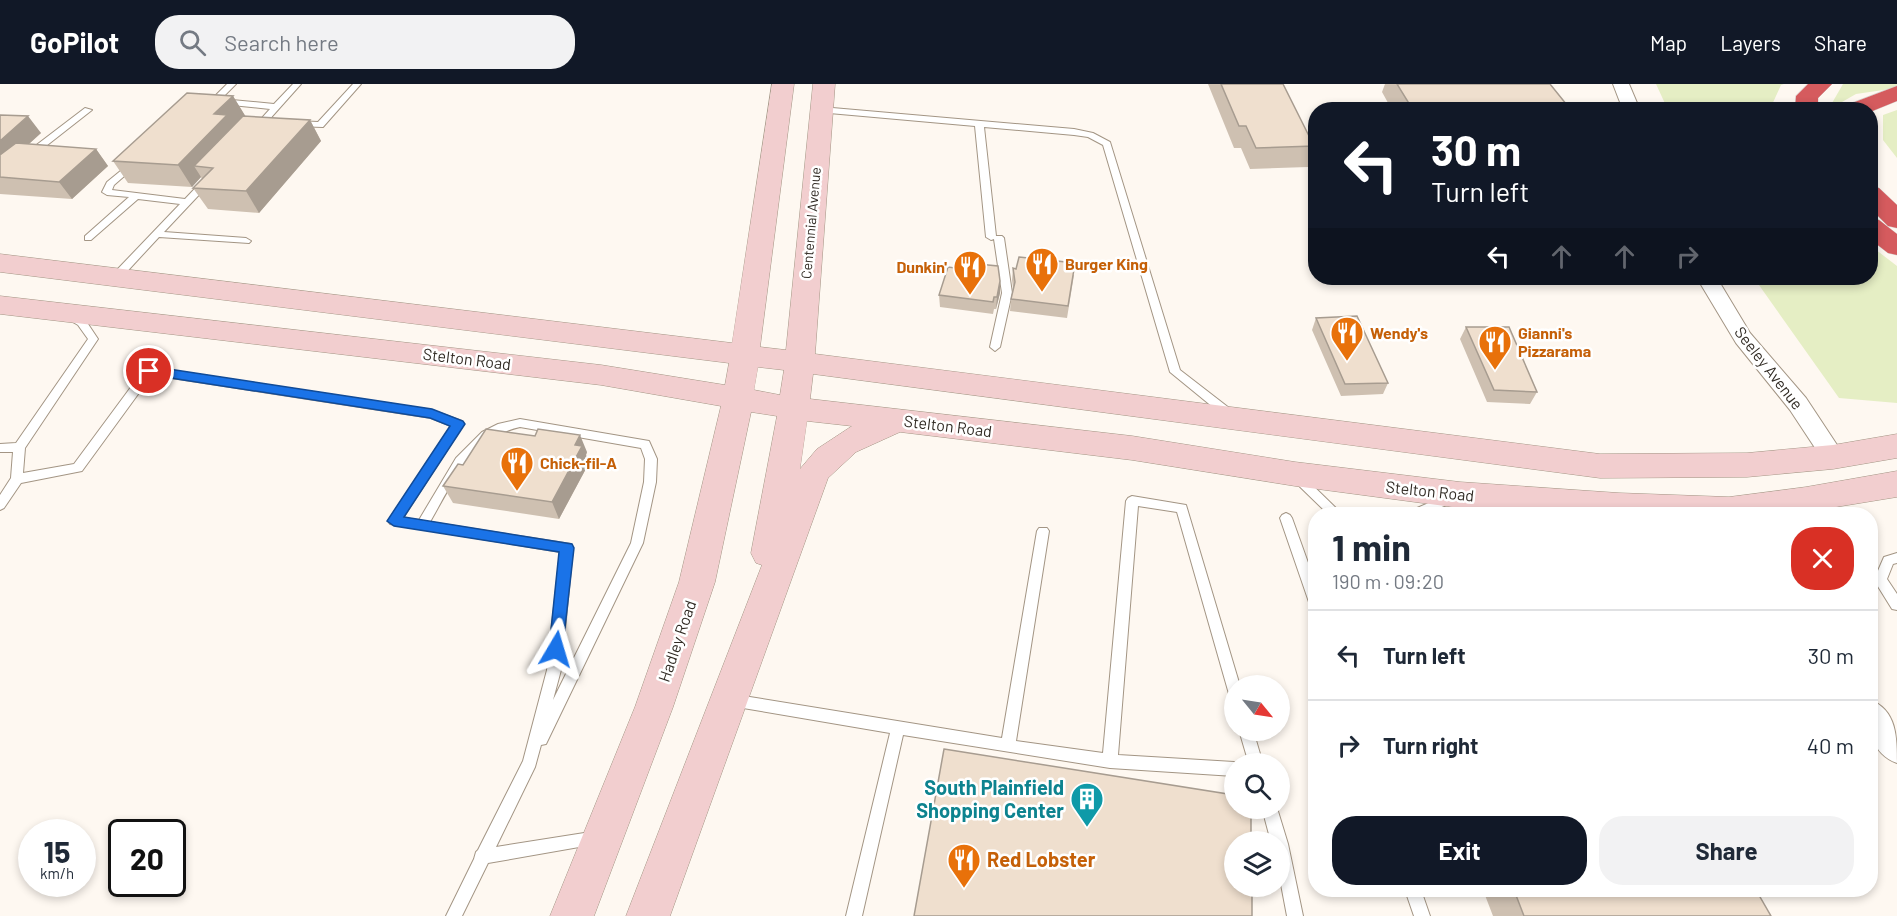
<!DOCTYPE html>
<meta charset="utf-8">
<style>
:root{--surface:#fff;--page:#f2f2f3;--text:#1f2937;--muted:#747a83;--line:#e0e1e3;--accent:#111827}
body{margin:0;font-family:Barlow,sans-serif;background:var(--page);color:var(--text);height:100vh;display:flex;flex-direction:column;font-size:22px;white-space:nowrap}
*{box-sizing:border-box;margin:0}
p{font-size:20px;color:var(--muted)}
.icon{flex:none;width:33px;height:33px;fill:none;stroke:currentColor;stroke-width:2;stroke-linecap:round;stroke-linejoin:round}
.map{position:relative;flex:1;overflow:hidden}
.drawer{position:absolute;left:1308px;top:423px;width:570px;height:390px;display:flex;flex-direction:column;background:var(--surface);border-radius:24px;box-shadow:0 3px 9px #0003}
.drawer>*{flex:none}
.hud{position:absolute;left:1308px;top:18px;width:570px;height:183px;border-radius:24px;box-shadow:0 3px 9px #0003;background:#111827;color:#fff;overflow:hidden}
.needle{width:39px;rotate:120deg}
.buttons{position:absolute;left:1224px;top:591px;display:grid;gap:12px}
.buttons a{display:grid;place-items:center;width:66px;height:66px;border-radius:50%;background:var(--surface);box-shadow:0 3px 9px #0003;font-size:30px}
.speed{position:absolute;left:18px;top:735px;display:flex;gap:12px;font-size:30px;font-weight:700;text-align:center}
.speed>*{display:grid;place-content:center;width:78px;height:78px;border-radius:50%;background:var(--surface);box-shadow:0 3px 9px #0003;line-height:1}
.speed small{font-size:15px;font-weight:400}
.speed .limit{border:3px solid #111;border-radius:9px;background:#fff;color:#111}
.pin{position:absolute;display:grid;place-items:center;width:51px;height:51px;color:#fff;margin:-26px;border:3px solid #fff;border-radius:50%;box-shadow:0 2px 6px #0007}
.me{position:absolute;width:66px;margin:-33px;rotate:7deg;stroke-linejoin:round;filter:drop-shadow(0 0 4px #0008)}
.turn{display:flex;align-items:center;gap:21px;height:126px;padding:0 24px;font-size:27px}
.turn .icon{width:78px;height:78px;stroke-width:2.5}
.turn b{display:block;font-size:42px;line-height:51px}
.lanes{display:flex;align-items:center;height:57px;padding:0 24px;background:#0003;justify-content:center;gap:30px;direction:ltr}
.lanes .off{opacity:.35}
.round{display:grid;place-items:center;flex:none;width:63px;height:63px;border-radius:24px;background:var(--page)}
.overview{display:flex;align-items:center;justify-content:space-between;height:102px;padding:0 24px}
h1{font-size:36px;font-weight:700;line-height:45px}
.action{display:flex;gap:12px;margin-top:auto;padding:12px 24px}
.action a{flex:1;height:69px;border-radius:24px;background:var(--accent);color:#fff;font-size:24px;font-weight:700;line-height:69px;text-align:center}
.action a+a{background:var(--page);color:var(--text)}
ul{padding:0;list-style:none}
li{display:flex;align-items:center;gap:18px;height:90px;padding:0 24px;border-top:2px solid var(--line)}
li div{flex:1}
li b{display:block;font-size:22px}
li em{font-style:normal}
header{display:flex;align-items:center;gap:36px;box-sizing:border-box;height:84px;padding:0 30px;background:var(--accent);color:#fff}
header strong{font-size:28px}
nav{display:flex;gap:33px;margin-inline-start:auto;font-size:21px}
.search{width:420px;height:54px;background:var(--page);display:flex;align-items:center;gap:15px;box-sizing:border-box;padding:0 21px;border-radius:24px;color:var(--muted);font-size:22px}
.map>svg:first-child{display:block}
.green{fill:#e5eec4}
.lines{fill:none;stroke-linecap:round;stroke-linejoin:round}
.service-casing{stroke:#a39584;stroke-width:2}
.minor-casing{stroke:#a39584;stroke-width:2}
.secondary-casing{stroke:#a39584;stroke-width:1}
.motorway-casing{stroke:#d6d5d3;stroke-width:1}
.service{fill:#fff;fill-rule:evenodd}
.minor{fill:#fff;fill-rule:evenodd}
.secondary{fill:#f2cecf;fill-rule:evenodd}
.motorway{fill:#d55b5e;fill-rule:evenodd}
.wall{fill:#cec0b1}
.shaded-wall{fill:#a79c90}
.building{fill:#efdfce;stroke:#a79c90;stroke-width:1.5}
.route{fill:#1a73e8;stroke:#114b97;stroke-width:1.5}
.labels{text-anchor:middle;stroke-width:5;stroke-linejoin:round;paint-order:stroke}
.far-street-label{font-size:14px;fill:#312b24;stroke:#fff}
.food-label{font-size:16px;font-weight:bold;fill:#c56008;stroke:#fff;text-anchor:start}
.street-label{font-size:16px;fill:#312b24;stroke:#fff}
.near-culture-label{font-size:20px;font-weight:bold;fill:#0d838f;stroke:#fff;text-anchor:end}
.near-food-label{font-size:20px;font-weight:bold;fill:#c56008;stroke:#fff;text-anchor:start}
</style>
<header>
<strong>GoPilot</strong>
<div class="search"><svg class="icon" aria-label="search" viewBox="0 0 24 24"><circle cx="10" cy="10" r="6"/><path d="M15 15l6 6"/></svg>Search here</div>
<nav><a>Map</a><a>Layers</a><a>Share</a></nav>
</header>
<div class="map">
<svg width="1897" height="832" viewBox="0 0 1897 832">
<rect width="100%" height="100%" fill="#fef8f1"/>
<!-- green -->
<path class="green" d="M1656 0H1784L1781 1 1770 25 1668 26Z
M1843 0H1897V4L1856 10 1828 26Z
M1897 26V74L1883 56V31Z
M1871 162 1897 182V319L1839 314 1754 194H1870Z"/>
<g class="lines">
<!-- service casing -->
<g class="service-casing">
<path id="service" d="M227 0H236L221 15 274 20 293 0H301L259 47 256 48 252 45 270 25 212 19V15Z
M353 0H361L323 43 294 42 293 40 297 37 318 38Z
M821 23 1074 45 1093 49 1110 58 1180 286 1233 327 1235 330 1233 333H1225L1170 288 1103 61 1088 53 1074 51 984 43 996 152H1002L1004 154 1012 209 1000 263 995 267 990 263 1002 209 994 155 991 156 986 153 975 42 818 28 817 26Z
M85 24 92 26 32 73H26V69Z
M134 76 138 79 137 81 114 101 112 106 185 115 204 95H210L212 97 164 148 246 154 251 157 249 159 159 153 121 194H113V190L180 120 138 115 91 156H85V152L129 113 107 111 102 108 107 98Z
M68 229 86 237 98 255 25 364 23 389 74 380 145 284 149 283 432 326 462 337 464 340 462 343 403 434 419 436 456 374 482 348 498 340 520 335 649 357 657 375 656 398 643 459 546 660 541 661 535 683 496 763 597 747 602 749 605 754 602 759 488 779 462 832H446L474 775 476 768 478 766 523 677 547 586 560 468 390 440 388 437 390 434 451 342 431 334 152 291 82 387 21 399 4 424 0 426V411L11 394 13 368H0V360L16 359 88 255 78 241 63 232 64 230ZM520 343 641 364 645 375 644 398 631 459 553 616 561 586 573 464 571 460 430 438C453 398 471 354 520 343Z
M1297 389 1301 390 1339 427 1341 430H1328L1293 396 1291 393 1293 390Z
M1452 409 1456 411 1458 414 1456 417 1425 430H1408L1410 427Z
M1132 412 1186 421 1240 602H1234V612L1229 610 1177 428 1138 422 1118 671 1234 678 1237 680H1234V692L1110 684 903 651 862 832H846L890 649 731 622 726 620 724 616 726 612 731 610 1002 654 1037 447 1039 444H1047L1049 447 1016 657 1103 669 1126 417 1128 414Z
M1286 429 1290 431 1292 434 1316 501V526L1311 525 1310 521 1280 434 1282 431Z
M1897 469V479L1893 480 1887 495 1897 510V526L1892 525 1874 496 1884 473Z
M1239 646H1253L1263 680H1249Z
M1262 724H1277L1288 760 1303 832H1287L1280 795V758H1271Z
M1405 806H1421L1430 832H1414Z"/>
</g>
<!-- minor casing -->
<g class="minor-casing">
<path id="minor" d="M1613 0H1629L1640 26H1623Z
M1697 194H1717L1750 249 1806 314 1841 367 1845 373 1841 379 1833 382 1825 379 1790 326 1736 259Z
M1870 616C1897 626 1897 654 1897 679 1868 668 1870 642 1870 616Z"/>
</g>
<!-- secondary casing -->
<g class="secondary-casing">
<path id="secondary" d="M772 0H794L760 263 786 266 813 0H835L815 270 1600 370 1747 369 1833 361 1897 350V374L1833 385 1747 393 1600 394 813 290 810 315 1132 352 1295 378 1460 398 1619 409 1729 413 1806 403 1897 387V413L1793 430H1556L1460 424 1295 402 1132 376 900 348 856 368 828 394 670 832H626L762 481 756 479 751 469 777 332 751 328 715 498 673 623 594 832H550L635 623 679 498 721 322 601 301 0 230V212L601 281 725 301 729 279 0 188V170L732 259ZM758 283 784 286 780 311 754 306ZM807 337 852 342 817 365 800 385Z"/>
</g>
<!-- motorway casing -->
<g class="motorway-casing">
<path id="motorway" d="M1808 0H1832L1818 14V26H1795L1796 12Z
M1897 2V17L1870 28V26H1844L1847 21Z
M1870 102 1879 104 1897 121V144L1888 142 1870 124Z
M1870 134 1879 136 1897 150V171L1888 169 1870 155Z"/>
</g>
<!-- service -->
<use href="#service" class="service"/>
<!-- minor -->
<use href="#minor" class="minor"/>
<!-- secondary -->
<use href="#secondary" class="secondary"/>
<!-- motorway -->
<use href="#motorway" class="motorway"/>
</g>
<!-- wall -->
<path class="wall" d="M1208 0H1283L1314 62 1308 83 1250 85 1241 64H1234Z
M1385 0H1550L1571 26H1392L1382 8Z
M233 12 245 32 310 36 321 57 259 129 208 125 193 104 202 95 201 93 192 103 128 99 113 77Z
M0 31 41 49 29 60 96 65 108 82 72 115 0 110Z
M1013 184 1074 191 1067 234 1010 227 1011 215 1013 204 1012 196Z
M1000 197V209L996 225H994L993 230 940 223 939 211Z
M1316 234 1388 299 1383 310 1341 312 1312 246Z
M1466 243 1537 308 1530 320 1487 318 1460 255Z
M587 368 586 371 589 379 559 435 453 419 443 402 463 381Z
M1483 806H1756L1771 832H1493Z"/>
<!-- shaded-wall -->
<path class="shaded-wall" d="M233 12 246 33 194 82 201 93 192 103 178 81 214 30Z
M28 32 41 49 0 86V57Z
M310 36 321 57 259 129 246 107Z
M96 65 108 82 72 115 59 98Z
M1000 197V209L996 225 997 213Z
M580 351 587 368 586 371 589 379 559 435 552 418 575 361Z"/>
<!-- building -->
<path class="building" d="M1221 0H1283L1314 62 1256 64 1246 42H1239Z
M1397 0H1550L1571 26H1413Z
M187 9 233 12 214 30 227 31 178 81 113 77Z
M0 31 28 32 0 57Z
M243 32 310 36 246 107 193 104 213 84 194 82Z
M16 59 96 65 59 98 0 93V71Z
M1019 173 1075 179 1068 222 1011 215 1015 198 1013 184 1016 185Z
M957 178 998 182 1000 197 997 213H994L993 218 939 211 948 183 955 184Z
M1357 232 1388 299 1345 300 1316 234Z
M1466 243H1509L1537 308 1494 306Z
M486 345 535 352 538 345 580 351 575 361 582 362 552 418 443 402 458 380 463 381Z
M944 665 1234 711V724H1251V758H1234V802H1252V832H914Z
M1514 806H1756L1771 832H1524Z"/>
<!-- route -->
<path class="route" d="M149 282 432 325 463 337 465 340 463 343 404 433 572 460 574 464 562 570 556 572 551 570 549 565 559 468 394 442 387 437 450 342 430 334 145 290V284Z"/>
<!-- icons -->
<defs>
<g id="restaurant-pin" transform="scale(1.725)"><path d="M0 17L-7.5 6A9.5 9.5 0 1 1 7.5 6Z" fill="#e8710a" stroke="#fff"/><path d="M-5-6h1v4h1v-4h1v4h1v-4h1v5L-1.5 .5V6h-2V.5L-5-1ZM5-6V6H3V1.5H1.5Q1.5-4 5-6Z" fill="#fff"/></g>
<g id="building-pin" transform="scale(1.725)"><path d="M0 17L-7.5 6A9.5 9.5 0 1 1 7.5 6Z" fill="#0f9aa8" stroke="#fff"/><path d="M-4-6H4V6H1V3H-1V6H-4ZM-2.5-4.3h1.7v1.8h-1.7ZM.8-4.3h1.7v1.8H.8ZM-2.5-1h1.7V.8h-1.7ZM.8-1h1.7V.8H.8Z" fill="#fff"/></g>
</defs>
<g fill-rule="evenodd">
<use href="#restaurant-pin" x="1042" y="180"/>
<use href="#restaurant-pin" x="970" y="183"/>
<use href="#restaurant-pin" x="1347" y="249"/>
<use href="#restaurant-pin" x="1495" y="258"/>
<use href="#restaurant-pin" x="517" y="379"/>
<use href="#building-pin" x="1087" y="715"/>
<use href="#restaurant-pin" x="964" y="776"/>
</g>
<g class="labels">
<!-- far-street labels -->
<g class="far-street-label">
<text transform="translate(811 139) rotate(-85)" y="5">Centennial Avenue</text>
</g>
<!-- food labels -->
<g class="food-label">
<text x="1065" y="186">Burger King</text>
<text x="947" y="189" text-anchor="end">Dunkin'</text>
<text x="1370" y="255">Wendy's</text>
<text x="1518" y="255">Gianni's<tspan x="1518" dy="18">Pizzarama</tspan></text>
<text x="540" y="385">Chick-fil-A</text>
</g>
<!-- street labels -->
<g class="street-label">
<text transform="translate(467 275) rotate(7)" y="6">Stelton Road</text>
<text transform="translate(1769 284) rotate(52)" y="6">Seeley Avenue</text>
<text transform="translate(948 342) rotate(7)" y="6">Stelton Road</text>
<text transform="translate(1430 407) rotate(6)" y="6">Stelton Road</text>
<text transform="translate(677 557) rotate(-71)" y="6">Hadley Road</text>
</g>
<!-- near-culture labels -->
<g class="near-culture-label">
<text x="1064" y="711">South Plainfield<tspan x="1064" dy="23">Shopping Center</tspan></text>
</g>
<!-- near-food labels -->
<g class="near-food-label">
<text x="987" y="783">Red Lobster</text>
</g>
</g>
</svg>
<div class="buttons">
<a><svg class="needle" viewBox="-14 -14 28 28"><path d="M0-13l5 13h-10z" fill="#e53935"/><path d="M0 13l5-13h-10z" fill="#747a83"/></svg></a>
<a><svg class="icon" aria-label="search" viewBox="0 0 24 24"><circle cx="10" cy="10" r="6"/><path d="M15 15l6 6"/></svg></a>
<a><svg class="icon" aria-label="layers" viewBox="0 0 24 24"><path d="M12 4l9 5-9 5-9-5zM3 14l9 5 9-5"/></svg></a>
</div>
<div class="speed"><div>15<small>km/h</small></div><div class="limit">20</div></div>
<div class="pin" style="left:149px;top:287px;background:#d93025"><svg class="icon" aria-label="arrive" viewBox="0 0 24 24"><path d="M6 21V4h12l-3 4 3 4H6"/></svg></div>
<svg class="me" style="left:556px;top:565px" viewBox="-20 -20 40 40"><path d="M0-17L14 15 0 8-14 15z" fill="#1a73e8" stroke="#fff" stroke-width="4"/></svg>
<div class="hud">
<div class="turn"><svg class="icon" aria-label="left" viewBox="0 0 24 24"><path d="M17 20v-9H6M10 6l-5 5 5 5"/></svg><div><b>30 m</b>Turn left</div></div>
<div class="lanes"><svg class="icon" aria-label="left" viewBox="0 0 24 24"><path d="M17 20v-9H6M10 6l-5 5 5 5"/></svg><svg class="icon off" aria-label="ahead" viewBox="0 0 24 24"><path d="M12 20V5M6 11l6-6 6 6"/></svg><svg class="icon off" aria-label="ahead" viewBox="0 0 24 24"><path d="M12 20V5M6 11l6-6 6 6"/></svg><svg class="icon off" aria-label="right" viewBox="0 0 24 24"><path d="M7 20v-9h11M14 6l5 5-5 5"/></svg></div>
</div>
<section class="drawer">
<div class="overview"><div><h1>1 min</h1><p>190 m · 09:20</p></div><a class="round" style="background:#d93025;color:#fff"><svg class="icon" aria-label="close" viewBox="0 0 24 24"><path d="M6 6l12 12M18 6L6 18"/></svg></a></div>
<ul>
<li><svg class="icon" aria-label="left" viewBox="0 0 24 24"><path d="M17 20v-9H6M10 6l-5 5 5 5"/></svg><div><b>Turn left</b></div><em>30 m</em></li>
<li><svg class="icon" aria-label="right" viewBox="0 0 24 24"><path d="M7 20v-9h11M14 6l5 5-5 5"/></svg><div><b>Turn right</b></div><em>40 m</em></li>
</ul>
<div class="action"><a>Exit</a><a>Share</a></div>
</section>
</div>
